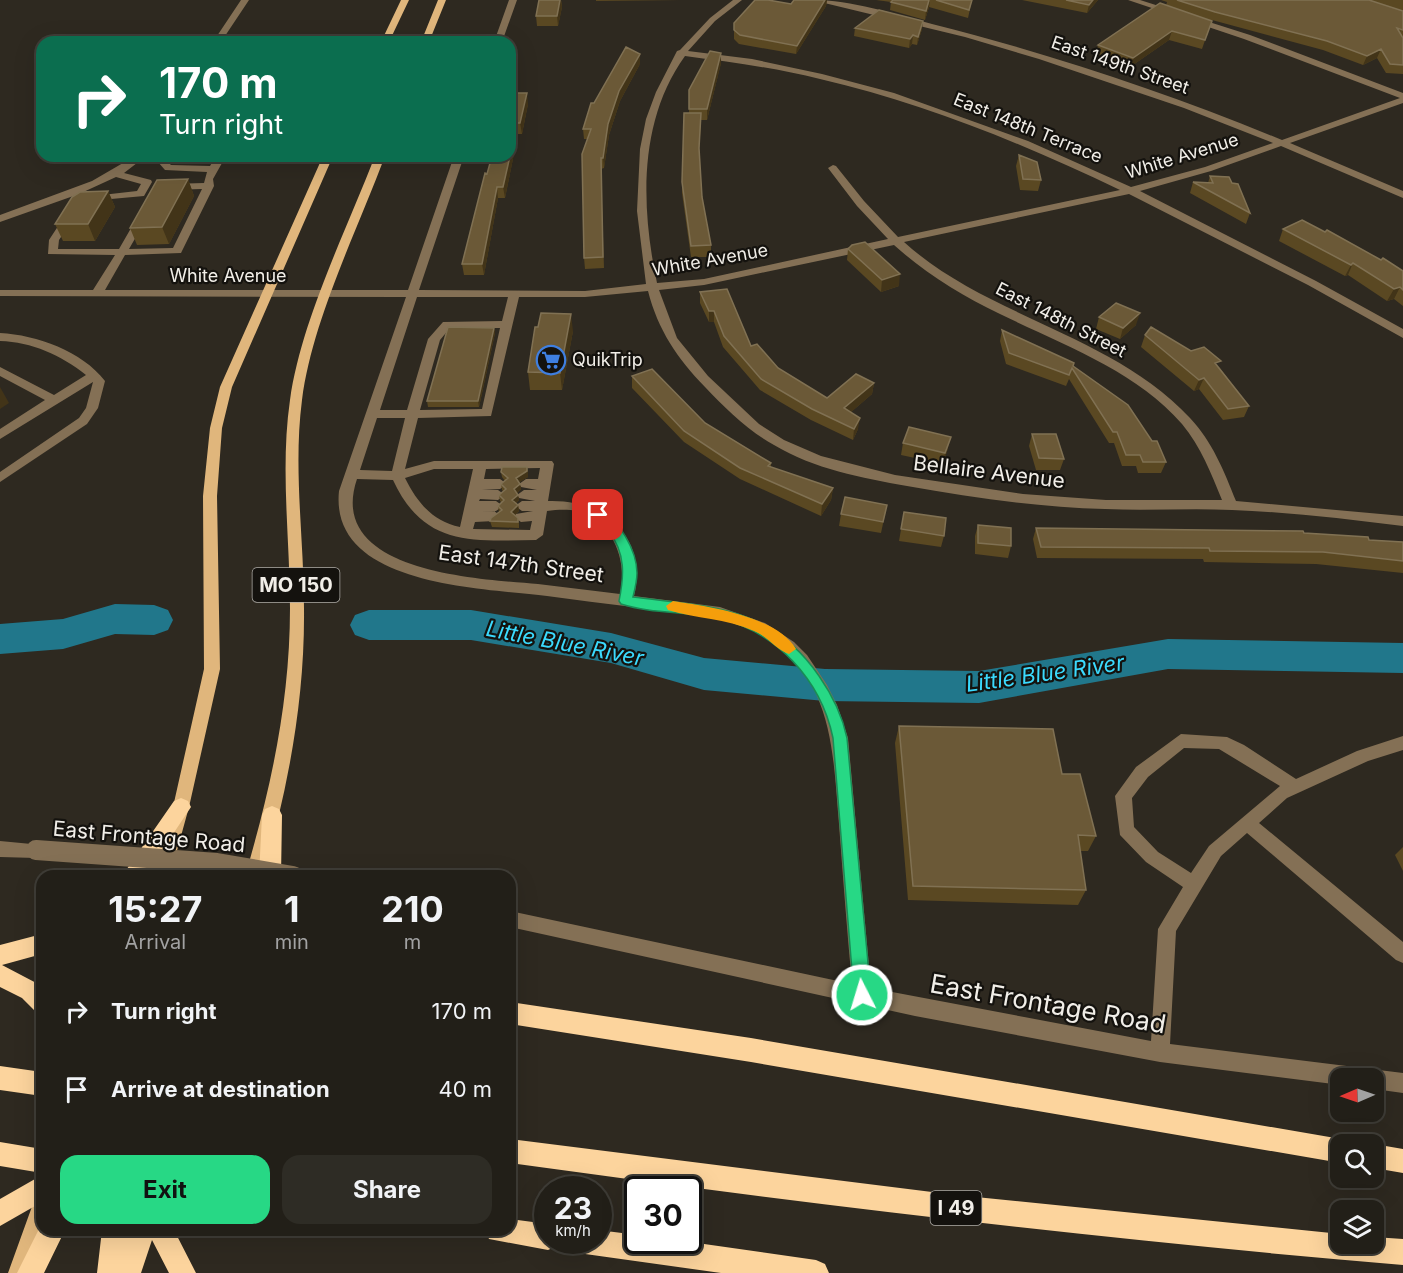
<!DOCTYPE html>
<style>
:root{--surface:#221f18;--page:#2e2c25;--text:#f1f3f6;--muted:#a2a2a2;--line:#3f3d37;--accent:#27d885}
body{margin:0;font-family:Inter,sans-serif;background:var(--page);color:var(--text);height:100vh;display:flex;flex-direction:column;font-size:22px;white-space:nowrap}
*{box-sizing:border-box;margin:0}
p{font-size:20px;color:var(--muted)}
.icon{flex:none;width:33px;height:33px;fill:none;stroke:currentColor;stroke-width:2;stroke-linecap:round;stroke-linejoin:round}
.map{position:relative;flex:1;overflow:hidden}
.side{position:absolute;left:36px;top:870px;width:480px;height:366px;display:flex;flex-direction:column;background:var(--surface);border-radius:18px;box-shadow:0 6px 24px #0002,0 0 0 2px var(--line)}
.side>*{flex:none}
.banner{position:absolute;left:36px;top:36px;width:480px;height:126px;border-radius:18px;box-shadow:0 6px 24px #0002,0 0 0 2px var(--line);background:#0b6e4f;color:#fff;overflow:hidden}
.needle{width:39px;rotate:268deg}
.fabs{position:absolute;left:1330px;top:1068px;display:grid;gap:12px}
.fabs a{display:grid;place-items:center;width:54px;height:54px;border-radius:12px;background:var(--surface);box-shadow:0 6px 24px #0002,0 0 0 2px var(--line);font-size:30px}
.speed{position:absolute;left:534px;top:1176px;display:flex;gap:12px;font-size:30px;font-weight:700;text-align:center}
.speed>*{display:grid;place-content:center;width:78px;height:78px;border-radius:50%;background:var(--surface);box-shadow:0 6px 24px #0002,0 0 0 2px var(--line);line-height:1}
.speed small{font-size:15px;font-weight:400}
.speed .limit{border:3px solid #111;border-radius:9px;background:#fff;color:#111}
.pin{position:absolute;display:grid;place-items:center;width:51px;height:51px;color:#fff;margin:-26px;border-radius:12px;box-shadow:0 3px 9px #0006}
.me{position:absolute;width:66px;margin:-33px;rotate:355deg;stroke-linejoin:round;filter:drop-shadow(0 0 4px #0008)}
.turn{display:flex;align-items:center;gap:21px;height:126px;padding:0 24px;font-size:27px}
.turn .icon{width:78px;height:78px;stroke-width:2.5}
.turn b{display:block;font-size:42px;line-height:51px}
.eta{display:flex;justify-content:space-evenly;align-items:center;height:102px;text-align:center}
.eta b{font-size:36px;font-weight:700;line-height:42px}
.cta{display:flex;gap:12px;margin-top:auto;padding:12px 24px}
.cta a{flex:1;height:69px;border-radius:18px;background:var(--accent);color:#111;font-size:24px;font-weight:700;line-height:69px;text-align:center}
.cta a+a{background:var(--page);color:var(--text)}
ul{padding:0;list-style:none}
li{display:flex;align-items:center;gap:18px;height:78px;padding:0 24px}
li div{flex:1}
li b{display:block;font-size:22px}
li em{font-style:normal}
.map>svg:first-child{display:block}
.lines{fill:none;stroke-linecap:round;stroke-linejoin:round}
.river{fill:#21778b;fill-rule:evenodd}
.minor{fill:#847055;fill-rule:evenodd}
.major{fill:#e0b67c;fill-rule:evenodd}
.highway{fill:#fcd49d;fill-rule:evenodd}
.minor-bridge{stroke:#847055;stroke-width:20}
.wall{fill:#5a4822}
.shaded-wall{fill:#423418}
.building{fill:#6b5937;stroke:#807153;stroke-width:1.5}
.route{fill:#27d885;stroke:#198c56;stroke-width:1.5}
.slow{fill:#f59e0b}
.labels{text-anchor:middle;stroke-width:4.5;stroke-linejoin:round;paint-order:stroke}
.far-street-label{font-size:18px;fill:#f1eee8;stroke:#14120e}
.far-poi-label{font-size:18px;fill:#f1eee8;stroke:#14120e;text-anchor:start}
.shield{fill:#14120e;stroke:#afaca7;stroke-width:1.5}
.shield-label{font-size:20px;font-weight:bold;fill:#f1eee8}
.street-label{font-size:21px;fill:#f1eee8;stroke:#14120e}
.water-label{font-size:22px;font-style:italic;fill:#3bdafd;stroke:#14120e}
.near-street-label{font-size:26px;fill:#f1eee8;stroke:#14120e}
</style>
<div class="map">
<svg width="1403" height="1273" viewBox="0 0 1403 1273">
<rect width="100%" height="100%" fill="#2e2920"/>
<g class="lines">
<!-- river -->
<path class="river" d="M115 604 154 605 168 610 173 620 168 630 154 635 115 634 63 649 0 654V624L63 619Z
M369 610H471L611 633 704 658 825 669 979 671 1168 639 1403 643V673L1168 669 979 703 825 701 704 690 611 663 471 640H369L355 635 350 625 355 615Z"/>
<!-- minor -->
<path class="minor" d="M241 0H249L221 42H213Z
M509 0H517L502 42H494Z
M733 0H742L715 21 688 51 752 59 822 74 894 93 1028 141 1131 187 1205 167 1273 143 1184 108 1039 59 965 37 812 0C852 0 894 14 932 24 1051 54 1168 93 1282 140L1400 98 1244 39 1128 0H1140L1250 35 1403 93V103L1290 143 1403 191V198L1281 146 1211 171 1140 191 1316 281 1403 329V338L1308 285 1129 194 904 242C988 318 1112 334 1190 418 1212 441 1224 471 1236 501L1403 516V526C1346 519 1289 512 1232 510 1189 508 1147 511 1105 509 1039 507 973 498 907 486 862 478 814 469 774 445 747 430 726 409 705 387 677 358 658 330 648 291L585 297H519L491 416 418 418 405 469 434 461H552L554 464 548 501C605 499 648 538 634 596L720 607 765 623 794 642 807 655 827 685 837 705 848 738 871 988 1151 1041 1158 929 1183 887 1146 862 1120 835 1115 796 1136 767 1181 734 1227 737 1244 745 1296 779 1357 751 1403 736V750L1368 761 1287 798 1259 823 1403 942V963L1396 960 1247 833 1221 856 1176 931 1170 1044 1403 1073V1093L1374 1089V1078H1341V1085L1160 1062 915 1016 510 927V911L852 984C847 931 843 877 839 824 833 756 834 682 769 639 754 629 736 625 719 618 661 610 605 604 547 596 485 588 329 587 339 491L406 297 0 296V290H93L115 255 48 254 49 240 66 214 75 216 59 240 58 249H119L138 216 143 213 148 216 129 249 173 248 202 189 170 190 165 187 170 184 204 183 207 172 165 170 158 162 162 156H172L168 162 171 165 210 166 216 156H226L213 179 214 186 181 253 125 255 105 290H408L454 156H464L419 290 585 291 646 284 637 211 640 149 646 119 656 92 677 51 680 50 710 18ZM685 56C730 62 776 68 820 79 924 103 1024 144 1120 190L898 237 864 201 836 166 833 165 828 168 857 206 888 239 704 279 657 283C641 208 638 121 685 56ZM894 245C925 273 962 296 1000 314 1063 345 1135 370 1182 424 1201 447 1211 473 1222 500H1106L1023 494 895 475 821 456 784 440 759 424 708 376 677 338 659 290 704 285ZM417 297H508L502 321 443 322 428 339 407 410H380ZM450 328H500L482 409 420 410 440 340ZM377 418H405L392 471 360 470ZM540 468 538 479H526L519 484 521 487 537 490H524L517 495 519 498 535 501H522L515 506 522 511H533L516 514 514 517 521 522 532 521 530 530 473 529 475 522 494 521 501 516 494 511 477 512 496 511 503 506 496 501H479L480 499 498 500 505 495 498 490H482L500 489 507 484 500 479H484L486 469ZM434 469H473L460 527C432 521 417 502 405 478ZM357 479 393 480C424 547 472 541 536 540L543 535 547 511C556 510 567 509 576 511 613 520 628 561 620 594 593 591 565 587 538 584 480 579 325 573 357 479ZM1184 748 1219 749 1280 786 1209 846 1191 873 1158 852 1134 827 1132 798 1148 777Z
M135 156H146L124 173 151 180 152 182 144 196 89 201V197L93 196 137 191 141 184 116 177 79 194 0 222V215L92 181Z
M0 333C37 335 82 351 105 381L98 408 87 424 0 482V472L79 418 86 408 93 382 0 439V429L45 400 0 376V367L54 395 86 375C61 355 32 342 0 341Z
M0 841 42 845 45 850 42 855 36 858 0 857Z"/>
<!-- major -->
<path class="major" d="M401 0H409L389 42H381Z
M438 0H446L429 42H421Z
M323 156H333L232 387 222 428 217 496 220 669 189 807 170 876H152L173 807 204 669 203 496 210 428 220 387Z
M375 156H385C357 231 312 321 302 400 293 469 304 539 304 608 305 700 288 788 263 876H245C271 788 290 701 290 608 290 539 280 469 290 400 301 321 346 231 375 156Z
M42 1198V1230H45L30 1273H8L34 1201Z"/>
<!-- highway -->
<path class="highway" d="M181 798 188 801 191 807 145 876H122L174 801Z
M272 806 279 809 282 815 281 876H259L262 815 265 809Z
M42 934V954L2 965 42 986V1013L34 1010 22 998 0 987V945Z
M510 1002 751 1038 1341 1139 1351 1144H1341V1163L751 1062 510 1024Z
M0 1066 42 1072V1096L0 1090Z
M510 1139 956 1195 1341 1234V1244H1374V1237L1403 1239V1265C1104 1240 807 1204 510 1163Z
M0 1142 42 1149V1173L0 1166Z
M1372 1144H1374L1403 1149V1173L1374 1168V1144Z
M42 1175V1202L0 1226V1199Z
M510 1219 548 1224V1240H560L557 1246 548 1250 489 1239 485 1230H510Z
M42 1223V1230H65L44 1273H17Z
M102 1230H128L127 1235 129 1230H174L196 1273H169L152 1240 141 1273H97Z
M598 1230 638 1235V1240H676L816 1260 825 1264 829 1273H721L578 1253 569 1249 565 1240H598Z"/>
<!-- minor-bridge -->
<path class="minor-bridge" d="M36 850 217 863 293 876"/>
</g>
<!-- wall -->
<path class="wall" d="M539 0H561L562 7 558 26H537L536 16Z
M596 0H681L596 1Z
M794 0H827L826 6 796 54 739 44 734 39V23L791 4Z
M876 0H972L968 18 929 7 925 20 890 10 891 2Z
M1022 0H1098L1087 13Z
M1161 0H1403V74L1386 73 1377 58 1363 65 1323 50 1212 20 1202 49 1169 40 1130 67 1096 54 1098 45 1166 6 1167 2Z
M855 28 922 29 917 45 912 44 909 48 854 36Z
M721 53V63L707 120H701L699 153 702 197 711 245V257H691L682 193V182L689 113V90Z
M640 64 620 101 609 135 604 168 601 169 604 268 585 269 584 258 587 139H584L583 129 594 103Z
M510 93 528 104 522 134H518L505 198H498L484 275H464L462 264Z
M1019 155 1041 180 1038 191 1020 190 1016 166Z
M171 156H208L205 162H173Z
M1210 176 1232 183 1250 213 1246 224 1190 193 1193 182 1208 183Z
M188 179 194 196 169 244 137 245 130 228Z
M108 191 115 207 95 241H63L55 224Z
M1283 229 1381 260 1403 271V306L1394 299 1387 301 1348 275 1345 276 1279 241Z
M848 249 899 286 881 292 847 260Z
M700 292 751 346 778 368 827 398 874 383 872 394 851 412 858 429 853 440 811 420 760 390 723 347 714 322H709L700 303Z
M1099 317 1136 325 1120 339 1096 329Z
M494 328 495 333 479 407H428L427 401Z
M1002 330 1073 366 1166 462 1161 473H1138L1136 466H1122L1114 443H1109L1069 379 1066 386 1006 364 1000 341Z
M573 331 562 390H530L528 372Z
M1145 335 1219 367 1249 406 1244 417 1223 420 1199 389 1194 391 1141 347Z
M632 376 705 423 771 463V467L833 488 831 500 821 516 740 479 684 442 632 388Z
M1032 434 1064 459 1060 470H1036L1029 446Z
M903 443 948 448 943 464 901 455Z
M527 467 528 473V477L519 482 521 489 517 493 519 500 515 504 518 505 519 511 515 515 518 518 519 524V528L492 527 490 521 499 512 498 506 502 503 500 501 499 495 504 492 502 490 501 484 505 481 502 477 501 472Z
M887 505 881 533 839 526 841 514Z
M904 512 944 536 941 547 899 541Z
M978 525 1011 546 1008 558 975 554V536Z
M1036 528 1304 533 1369 540 1403 542V573L1316 564 1204 562 1203 559 1037 558 1033 539Z
M899 726 1062 774 1096 836 1088 851H1080L1086 890 1078 905 908 900 895 743Z
M1403 847V871L1395 855Z"/>
<!-- shaded-wall -->
<path class="shaded-wall" d="M560 0H561L562 7 558 26 557 16Z
M825 0H827L826 6 796 54 797 46Z
M930 0 929 7 925 20 926 11Z
M1093 0H1098L1087 13 1089 5Z
M923 21 922 29 917 45 918 37Z
M1172 31 1169 40 1130 67 1133 58Z
M913 35 912 44 909 48 910 39Z
M1381 49 1377 58 1363 65 1367 56Z
M721 53V63L707 120V109Z
M640 54V64L620 101 609 135 604 168 603 158 608 124 619 91Z
M527 93 528 104 522 134 520 123Z
M517 123 518 134 505 198 503 187Z
M203 156H208L205 162Z
M188 179 194 196 169 244 162 227Z
M497 187 498 198 484 275 482 264Z
M108 191 115 207 95 241 88 224Z
M1353 263 1348 275 1345 276 1351 265Z
M900 274 899 286 881 292 882 280Z
M1400 287 1394 299 1387 301 1394 289Z
M709 311H714V322H709Z
M1140 313 1136 325 1120 339 1123 328Z
M571 314 573 331 562 390 560 373Z
M494 328 495 333 479 407 478 401Z
M1204 378 1199 389 1194 391 1199 380Z
M874 383 872 394 843 419 844 408Z
M0 387 9 403 0 409Z
M860 418 858 429 853 440 854 429Z
M951 437 948 448 943 464 945 453Z
M527 467 528 473V477L517 484 516 478Z
M520 484 521 489 515 495 514 489Z
M833 488 831 500 821 516 822 504Z
M518 495 519 500 513 506 512 500Z
M518 505 519 511 512 517 511 512Z"/>
<!-- building -->
<path class="building" d="M539 0H560L557 16H536Z
M755 0H768L791 4 794 0H825L797 46 740 35 734 30V23Z
M893 0H929L926 11 891 2Z
M936 0H972L969 10Z
M1066 0H1093L1089 5Z
M1177 0H1369L1403 11V30L1397 28 1403 38V65L1390 64 1381 49 1367 56 1327 41 1215 12Z
M1160 3 1212 21 1205 40 1172 31 1133 58 1098 45Z
M879 10 923 21 918 37 913 35 910 39 855 28Z
M626 47 640 54 619 91 608 124 603 158H601L603 257 584 258 582 154 591 129H583L591 103H594Z
M710 51 721 53 707 109H689V90Z
M510 93H527L520 123H517L510 155Z
M684 113H701L699 148 702 197 711 245 691 246 682 182Z
M1019 155 1037 162 1041 180 1023 179Z
M492 156H510L503 187H497L482 264H462L485 173 487 174Z
M1210 176 1229 177 1232 183 1238 184 1250 213 1193 182 1213 183Z
M188 179 162 227 130 228 157 180Z
M108 191 88 224H55L72 197 80 192Z
M1302 220 1325 232 1327 230 1381 260 1383 258 1403 271V290L1400 287 1394 289 1353 263 1351 265 1283 229Z
M865 242 900 274 882 280 848 249 852 245Z
M727 289 751 346 757 344 778 368 827 398 856 374 874 383 844 408 860 418 854 429 812 409 761 379 724 336 714 311H709L700 292Z
M1116 303 1140 313 1123 328 1099 317Z
M541 313 571 314 560 373 528 372 535 327H538Z
M448 327 494 328 478 401H427Z
M1151 327 1191 351 1204 347 1221 361 1215 363 1249 406 1228 409 1204 378 1199 380 1145 335Z
M1002 330 1074 363 1073 366 1128 405 1152 441H1157L1166 462H1143L1140 455H1126L1117 432H1113L1072 368 1069 375 1009 353Z
M652 369 705 423 771 463 768 466 833 488 822 504 740 468 684 431 632 376Z
M909 427 951 437 945 453 903 443Z
M1032 434H1056L1064 459 1039 458Z
M502 467H527V471L516 478 520 484 514 489 518 495 512 500 518 505 511 512 518 518V522L490 521 491 518 502 510 498 506 504 500 499 495 506 489 501 484 508 478 501 472Z
M845 497 887 505 883 522 841 514Z
M904 512 946 518 944 536 901 529Z
M978 525 1011 528V546L978 543Z
M1036 528 1303 531 1304 533 1368 537 1369 540 1403 542V561L1323 552 1210 551 1209 548 1041 547Z
M899 726 1053 729 1062 774H1080L1096 836 1078 835 1086 890 913 886Z"/>
<!-- route -->
<path class="route" d="M598 511C619 517 637 552 637 573 637 581 635 589 633 597 711 607 771 606 819 676 833 696 842 714 847 738L871 995 869 1001 862 1004 856 1001 854 995 833 738C821 680 776 631 718 618 686 611 652 614 621 604L619 601C624 577 626 553 609 532 604 526 597 522 592 515Z"/>
<!-- slow -->
<path class="slow" d="M673 601C706 606 777 616 796 649L789 654C776 650 767 636 754 631 725 618 697 619 668 610L666 606Z"/>
<!-- icons -->
<defs>
<g id="supermarket-ring" transform="scale(1.5)"><circle r="9.5" fill="#14120e" stroke="#3f7fe0" stroke-width="1.5"/><path d="M-6-5.5h2.5l.6 2H6L4.5 2H-2.5L-4.4-4H-6ZM-1.5 3.2a1.3 1.3 0 1 0 .1 0ZM3 3.2a1.3 1.3 0 1 0 .1 0Z" fill="#3f7fe0"/></g>
</defs>
<g fill-rule="evenodd">
<use href="#supermarket-ring" x="551" y="360"/>
</g>
<g class="labels">
<!-- far-street labels -->
<g class="far-street-label">
<text transform="translate(1120 65) rotate(19)" y="6">East 149th Street</text>
<text transform="translate(1028 128) rotate(22)" y="6">East 148th Terrace</text>
<text transform="translate(1182 156) rotate(-17)" y="6">White Avenue</text>
<text transform="translate(710 260) rotate(-10)" y="6">White Avenue</text>
<text x="228" y="282">White Avenue</text>
<text transform="translate(1061 320) rotate(27)" y="6">East 148th Street</text>
</g>
<!-- far-poi labels -->
<g class="far-poi-label">
<text x="572" y="366">QuikTrip</text>
</g>
<!-- shield labels -->
<g class="shield">
<rect x="252.5" y="568" width="87" height="34" rx="4.5"/>
<rect x="930.5" y="1191" width="51" height="34" rx="4.5"/>
</g>
<g class="shield-label">
<text x="296" y="592">MO 150</text>
<text x="956" y="1215">I 49</text>
</g>
<!-- street labels -->
<g class="street-label">
<text transform="translate(989 472) rotate(7)" y="7">Bellaire Avenue</text>
<text transform="translate(521 564) rotate(8)" y="7">East 147th Street</text>
<text transform="translate(149 837) rotate(5)" y="7">East Frontage Road</text>
</g>
<!-- water labels -->
<g class="water-label">
<text transform="translate(565 643) rotate(11)" y="8">Little Blue River</text>
<text transform="translate(1045 673) rotate(-8)" y="8">Little Blue River</text>
</g>
<!-- near-street labels -->
<g class="near-street-label">
<text transform="translate(1048 1004) rotate(10)" y="9">East Frontage Road</text>
</g>
</g>
</svg>
<div class="fabs">
<a><svg class="needle" viewBox="-14 -14 28 28"><path d="M0-13l5 13h-10z" fill="#e53935"/><path d="M0 13l5-13h-10z" fill="#a2a2a2"/></svg></a>
<a><svg class="icon" aria-label="search" viewBox="0 0 24 24"><circle cx="10" cy="10" r="6"/><path d="M15 15l6 6"/></svg></a>
<a><svg class="icon" aria-label="layers" viewBox="0 0 24 24"><path d="M12 4l9 5-9 5-9-5zM3 14l9 5 9-5"/></svg></a>
</div>
<div class="speed"><div>23<small>km/h</small></div><div class="limit">30</div></div>
<div class="pin" style="left:598px;top:515px;background:#d93025"><svg class="icon" aria-label="arrive" viewBox="0 0 24 24"><path d="M6 21V4h12l-3 4 3 4H6"/></svg></div>
<svg class="me" style="left:862px;top:995px" viewBox="-20 -20 40 40"><circle r="17" fill="#27d885" stroke="#fff" stroke-width="3"/><path d="M0-11L8 9 0 5-8 9z" fill="#fff"/></svg>
<div class="banner">
<div class="turn"><svg class="icon" aria-label="right" viewBox="0 0 24 24"><path d="M7 20v-9h11M14 6l5 5-5 5"/></svg><div><b>170 m</b>Turn right</div></div>
</div>
<section class="side">
<div class="eta">
<div><b>15:27</b><p>Arrival</p></div>
<div><b>1</b><p>min</p></div>
<div><b>210</b><p>m</p></div>
</div>
<ul>
<li><svg class="icon" aria-label="right" viewBox="0 0 24 24"><path d="M7 20v-9h11M14 6l5 5-5 5"/></svg><div><b>Turn right</b></div><em>170 m</em></li>
<li><svg class="icon" aria-label="arrive" viewBox="0 0 24 24"><path d="M6 21V4h12l-3 4 3 4H6"/></svg><div><b>Arrive at destination</b></div><em>40 m</em></li>
</ul>
<div class="cta"><a>Exit</a><a>Share</a></div>
</section>
</div>
